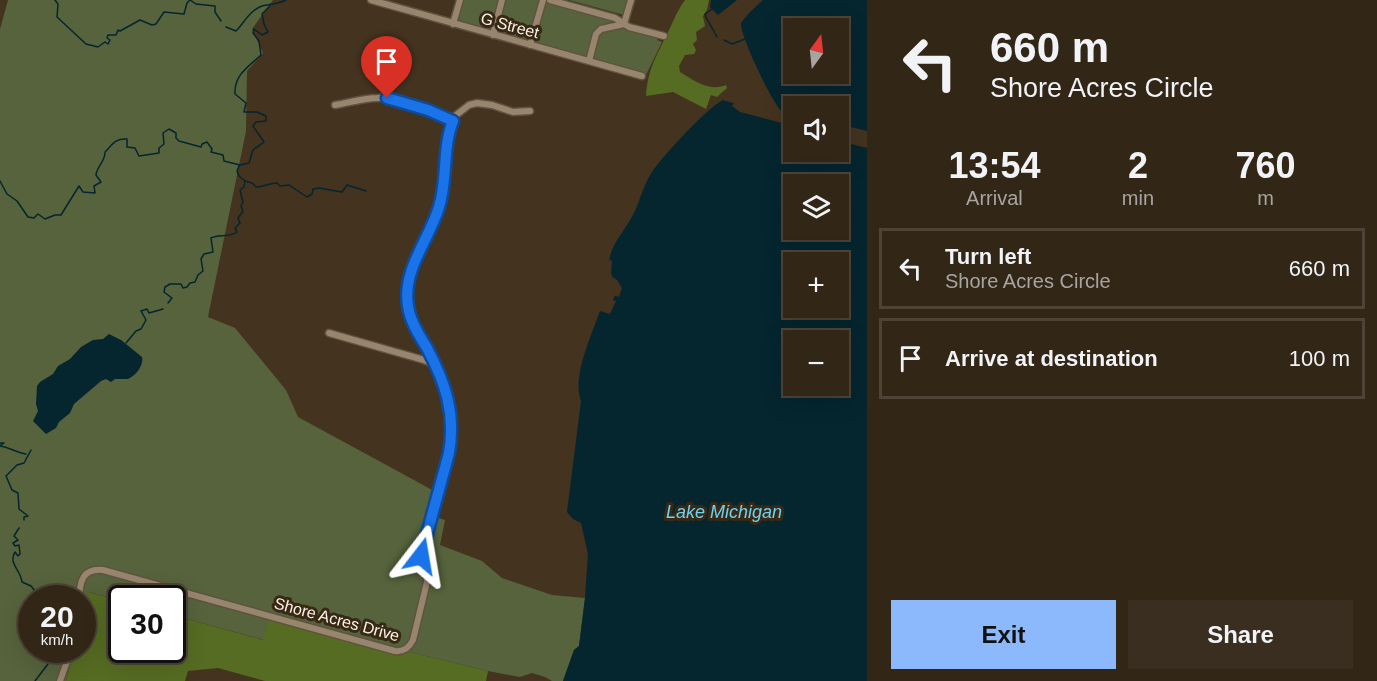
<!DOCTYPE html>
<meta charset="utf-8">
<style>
:root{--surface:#322617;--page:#3a2e20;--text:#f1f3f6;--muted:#a8a5a1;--line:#4d4336;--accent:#8cb9fc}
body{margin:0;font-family:Helvetica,sans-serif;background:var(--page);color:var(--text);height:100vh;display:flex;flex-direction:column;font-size:22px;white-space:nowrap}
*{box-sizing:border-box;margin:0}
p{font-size:20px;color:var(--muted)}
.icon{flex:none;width:33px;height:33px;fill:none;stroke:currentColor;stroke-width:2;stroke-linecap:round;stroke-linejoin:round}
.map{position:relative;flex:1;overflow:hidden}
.side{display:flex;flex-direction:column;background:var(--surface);width:510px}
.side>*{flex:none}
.hud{background:#322617;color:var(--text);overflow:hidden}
.needle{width:39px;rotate:15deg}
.buttons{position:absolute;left:783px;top:18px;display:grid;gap:12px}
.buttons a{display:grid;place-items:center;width:66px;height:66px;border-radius:0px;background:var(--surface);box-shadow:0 6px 24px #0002,0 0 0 2px var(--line);font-size:30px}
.speed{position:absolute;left:18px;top:585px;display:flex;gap:12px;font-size:30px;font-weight:700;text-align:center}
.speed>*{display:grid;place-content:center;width:78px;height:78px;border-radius:50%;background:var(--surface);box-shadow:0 6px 24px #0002,0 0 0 2px var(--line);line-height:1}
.speed small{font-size:15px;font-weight:400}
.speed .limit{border:3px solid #111;border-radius:9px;background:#fff;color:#111}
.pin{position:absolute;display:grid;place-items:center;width:51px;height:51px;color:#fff;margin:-62px -26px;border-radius:50% 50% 50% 0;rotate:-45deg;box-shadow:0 0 6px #0007}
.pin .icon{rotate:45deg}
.me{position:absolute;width:66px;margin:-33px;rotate:14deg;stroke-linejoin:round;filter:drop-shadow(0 0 4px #0008)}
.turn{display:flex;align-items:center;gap:21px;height:126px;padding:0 24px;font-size:27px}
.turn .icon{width:78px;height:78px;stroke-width:2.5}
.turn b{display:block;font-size:42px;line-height:51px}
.eta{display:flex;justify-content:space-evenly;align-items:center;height:102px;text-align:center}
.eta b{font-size:36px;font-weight:800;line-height:42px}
.cta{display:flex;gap:12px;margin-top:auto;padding:12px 24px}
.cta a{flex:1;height:69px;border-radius:0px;background:var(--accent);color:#111;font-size:24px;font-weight:800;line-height:69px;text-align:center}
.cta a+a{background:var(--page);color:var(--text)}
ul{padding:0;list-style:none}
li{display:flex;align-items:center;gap:18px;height:81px;margin:0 12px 9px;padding:0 12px;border:3px solid var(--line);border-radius:0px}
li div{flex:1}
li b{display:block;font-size:22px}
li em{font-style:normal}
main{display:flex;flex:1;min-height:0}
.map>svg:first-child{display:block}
.green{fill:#56633c}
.forest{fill:#566c22}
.water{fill:#05252f;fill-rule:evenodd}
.pier{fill:#43331f}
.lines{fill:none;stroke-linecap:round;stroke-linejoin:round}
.stream{stroke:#05252f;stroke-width:1.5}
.minor-casing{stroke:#605241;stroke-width:9}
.minor{stroke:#97856e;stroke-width:6}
.route-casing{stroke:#114b97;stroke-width:15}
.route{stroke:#1a73e8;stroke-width:10}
.labels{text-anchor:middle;stroke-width:6;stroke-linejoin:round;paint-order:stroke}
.street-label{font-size:16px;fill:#fcf1e5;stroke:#382915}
.water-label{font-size:18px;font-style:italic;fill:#6dd3f4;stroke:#382915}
</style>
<main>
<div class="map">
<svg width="867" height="681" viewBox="0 0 867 681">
<rect width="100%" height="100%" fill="#43331f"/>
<!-- green -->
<path class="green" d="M8 0H273L252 29 263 53 247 71 246 131 208 317 235 328 286 390 298 417 436 492 429 515 445 520 440 545 482 561 502 578 552 595 585 598 579 646 574 650 563 681H552L545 677 532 673 520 677 488 671 397 649 270 614 264 640 173 615 172 598H122L121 601 90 592 83 617 82 598H32V650H74L66 681H0V29Z
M463 0H499L491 30 457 21Z
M504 0H539L528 40 495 31Z
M569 0H628L624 15Z
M544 1 612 20 611 24C590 27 592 41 587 58L532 43Z
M614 28 626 29 658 38 657 40 662 42 646 75 591 60C596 42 594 32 614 28Z"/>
<!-- forest -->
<path class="forest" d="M685 0H709L707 10 703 16 705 26 696 32 697 40 693 44 696 50 694 54 685 55 679 66 680 72C695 81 709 92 726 85L727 88 717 97 711 95 706 109 673 92 646 96C648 70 654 61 665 38 672 25 676 12 685 0Z
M89 592 121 601 122 650H172L173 615 263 640 270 613 397 649 488 671 486 681H265L218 668 188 671 185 681H66L74 650H82L83 617Z"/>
<!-- water -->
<path class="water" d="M711 0H737L718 15 710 7Z
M763 0H867V681H563L574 650 579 646 585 598 588 554 581 523 573 519 567 512 581 401C572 376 591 337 600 311L610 314 616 301 613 300 615 295 617 296 618 286C595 256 623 237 635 211 641 197 645 181 654 169 667 152 706 109 723 100L793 120 794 152H838V106H794L793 117C791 117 786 116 784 114 774 107 740 36 741 23L749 13ZM794 28H838V74H794ZM794 184H838V230H794ZM794 262H838V308H794ZM794 340H838V386H794Z
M109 334 121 340 142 357C144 365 136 376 128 379H115L111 382 106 379 101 381 74 404 70 413 59 422 56 428 46 434 33 421 38 411 36 404 37 386 40 382 53 374 58 366 70 359 81 347 93 340 103 339Z"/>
<!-- pier -->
<path class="pier" d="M720 98 793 117V126L740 112 732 106 734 103 719 99Z
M839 124 867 131V148L839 141Z
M612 260 611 276 617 280 622 288 619 297 613 295 615 284 608 277 607 261Z"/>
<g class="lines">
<!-- stream -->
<path class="stream" d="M55 0 58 4 57 17 86 44 98 47 105 42 108 44 110 40 107 38 108 35H116L118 30 120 31 140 20 152 25 156 24 164 12 184 14 187 3 190 0 196 4 215 6V12L221 21
M712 9 705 14 706 17 717 37
M226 27 236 31C244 23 250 10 262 6 270 4 278 4 286 0
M724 40 732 44 745 39
M0 181 7 194 17 201 28 217 34 218 38 214 45 219 55 215H61L79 186 83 192 95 193 94 186 101 182 96 175C97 166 105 162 105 152 112 145 115 138 127 139V147L135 148 139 156 159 153V148L164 144 163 133 169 129 176 133V138L179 141 201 147 202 144 207 142 212 149 211 152 223 155 224 161 240 165 249 163 253 150 264 142 253 126 256 122 266 121V116L257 112H244L246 103 235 94C234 75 248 67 261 55L259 41 253 33 254 29 262 35 268 32 264 24 262 14 270 6
M245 181 252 183 256 187C264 187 269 183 277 183L280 186 289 185 307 197 312 194 313 189 319 188 342 192 347 185 366 191
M168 303 172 298 164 292 165 287 170 284H181L183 288 187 287 190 283 195 282 198 275 203 271 201 259 204 254 213 252 211 238C219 234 228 238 237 232L235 228 240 223 238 218 243 211 241 206 243 202 240 190 244 187 245 181 239 176 237 171 239 166
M126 343 136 331 141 329 146 320 141 311 147 309 149 313 163 309
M0 443H4L1 445
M0 446C9 447 17 453 26 454
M24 520V517L28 516 19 509 18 493 12 490 6 476 17 465 24 463 31 450
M19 528 14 536 18 540 13 543 15 546 19 545 20 554 18 556 15 552C8 564 21 570 22 582L31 586 35 591
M38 595 43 598
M35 681 51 660 57 659 53 650"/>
<!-- minor casing -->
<g class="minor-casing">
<path id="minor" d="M371 0 642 76
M550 0 615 18 629 27 664 36
M453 24 460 0
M493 35 502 0
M530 45 543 0
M589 61 596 34 601 29 624 24 631 0
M335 105C349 103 363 98 377 98 402 96 430 111 453 121
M329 333 424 360 436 365
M79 598C80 582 82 568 103 570L395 651C404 652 409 648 413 640L427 582C428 570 420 562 422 550L449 453 451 442 450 416 447 390 441 375 416 328 409 312 407 297 410 278 418 253 439 207 448 140 455 116 469 105 477 103 492 105 513 112 530 111
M60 681 71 650"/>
</g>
<!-- minor -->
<use href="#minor" class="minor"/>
</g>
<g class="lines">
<!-- route casing -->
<g class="route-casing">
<path id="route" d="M387 98 428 110 453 121C442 148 448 179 439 207 429 240 402 270 408 306 410 321 419 335 427 348 445 382 456 413 449 453L421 556"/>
</g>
<!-- route -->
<use href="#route" class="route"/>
</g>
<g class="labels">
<!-- street labels -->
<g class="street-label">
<text transform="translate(510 25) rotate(15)" y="6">G Street</text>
<text transform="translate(337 619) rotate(15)" y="6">Shore Acres Drive</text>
</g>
<!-- water labels -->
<g class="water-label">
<text x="724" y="518">Lake Michigan</text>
</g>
</g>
</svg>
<div class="buttons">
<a><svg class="needle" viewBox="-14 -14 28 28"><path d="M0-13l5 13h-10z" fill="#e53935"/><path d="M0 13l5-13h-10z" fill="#a8a5a1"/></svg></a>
<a><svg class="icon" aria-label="sound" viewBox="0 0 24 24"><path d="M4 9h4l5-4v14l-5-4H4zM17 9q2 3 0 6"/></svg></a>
<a><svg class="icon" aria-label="layers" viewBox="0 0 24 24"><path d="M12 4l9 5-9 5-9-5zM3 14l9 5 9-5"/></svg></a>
<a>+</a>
<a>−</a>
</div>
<div class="speed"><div>20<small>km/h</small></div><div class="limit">30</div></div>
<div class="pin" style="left:387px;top:98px;background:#d93025"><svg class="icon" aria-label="arrive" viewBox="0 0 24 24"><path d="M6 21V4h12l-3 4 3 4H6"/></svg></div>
<svg class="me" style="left:421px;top:556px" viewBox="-20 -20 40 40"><path d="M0-17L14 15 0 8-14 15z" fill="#1a73e8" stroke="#fff" stroke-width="4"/></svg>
</div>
<section class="side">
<div class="hud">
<div class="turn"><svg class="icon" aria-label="left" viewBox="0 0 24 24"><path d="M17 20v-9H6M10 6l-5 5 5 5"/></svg><div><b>660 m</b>Shore Acres Circle</div></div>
</div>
<div class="eta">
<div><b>13:54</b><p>Arrival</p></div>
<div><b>2</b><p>min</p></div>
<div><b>760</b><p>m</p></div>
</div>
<ul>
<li><svg class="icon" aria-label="left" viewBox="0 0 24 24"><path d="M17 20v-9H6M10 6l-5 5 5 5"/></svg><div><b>Turn left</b><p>Shore Acres Circle</p></div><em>660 m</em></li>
<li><svg class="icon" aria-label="arrive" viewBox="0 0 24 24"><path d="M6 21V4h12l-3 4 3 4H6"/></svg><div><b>Arrive at destination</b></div><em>100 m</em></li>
</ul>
<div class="cta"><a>Exit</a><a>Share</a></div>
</section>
</main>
